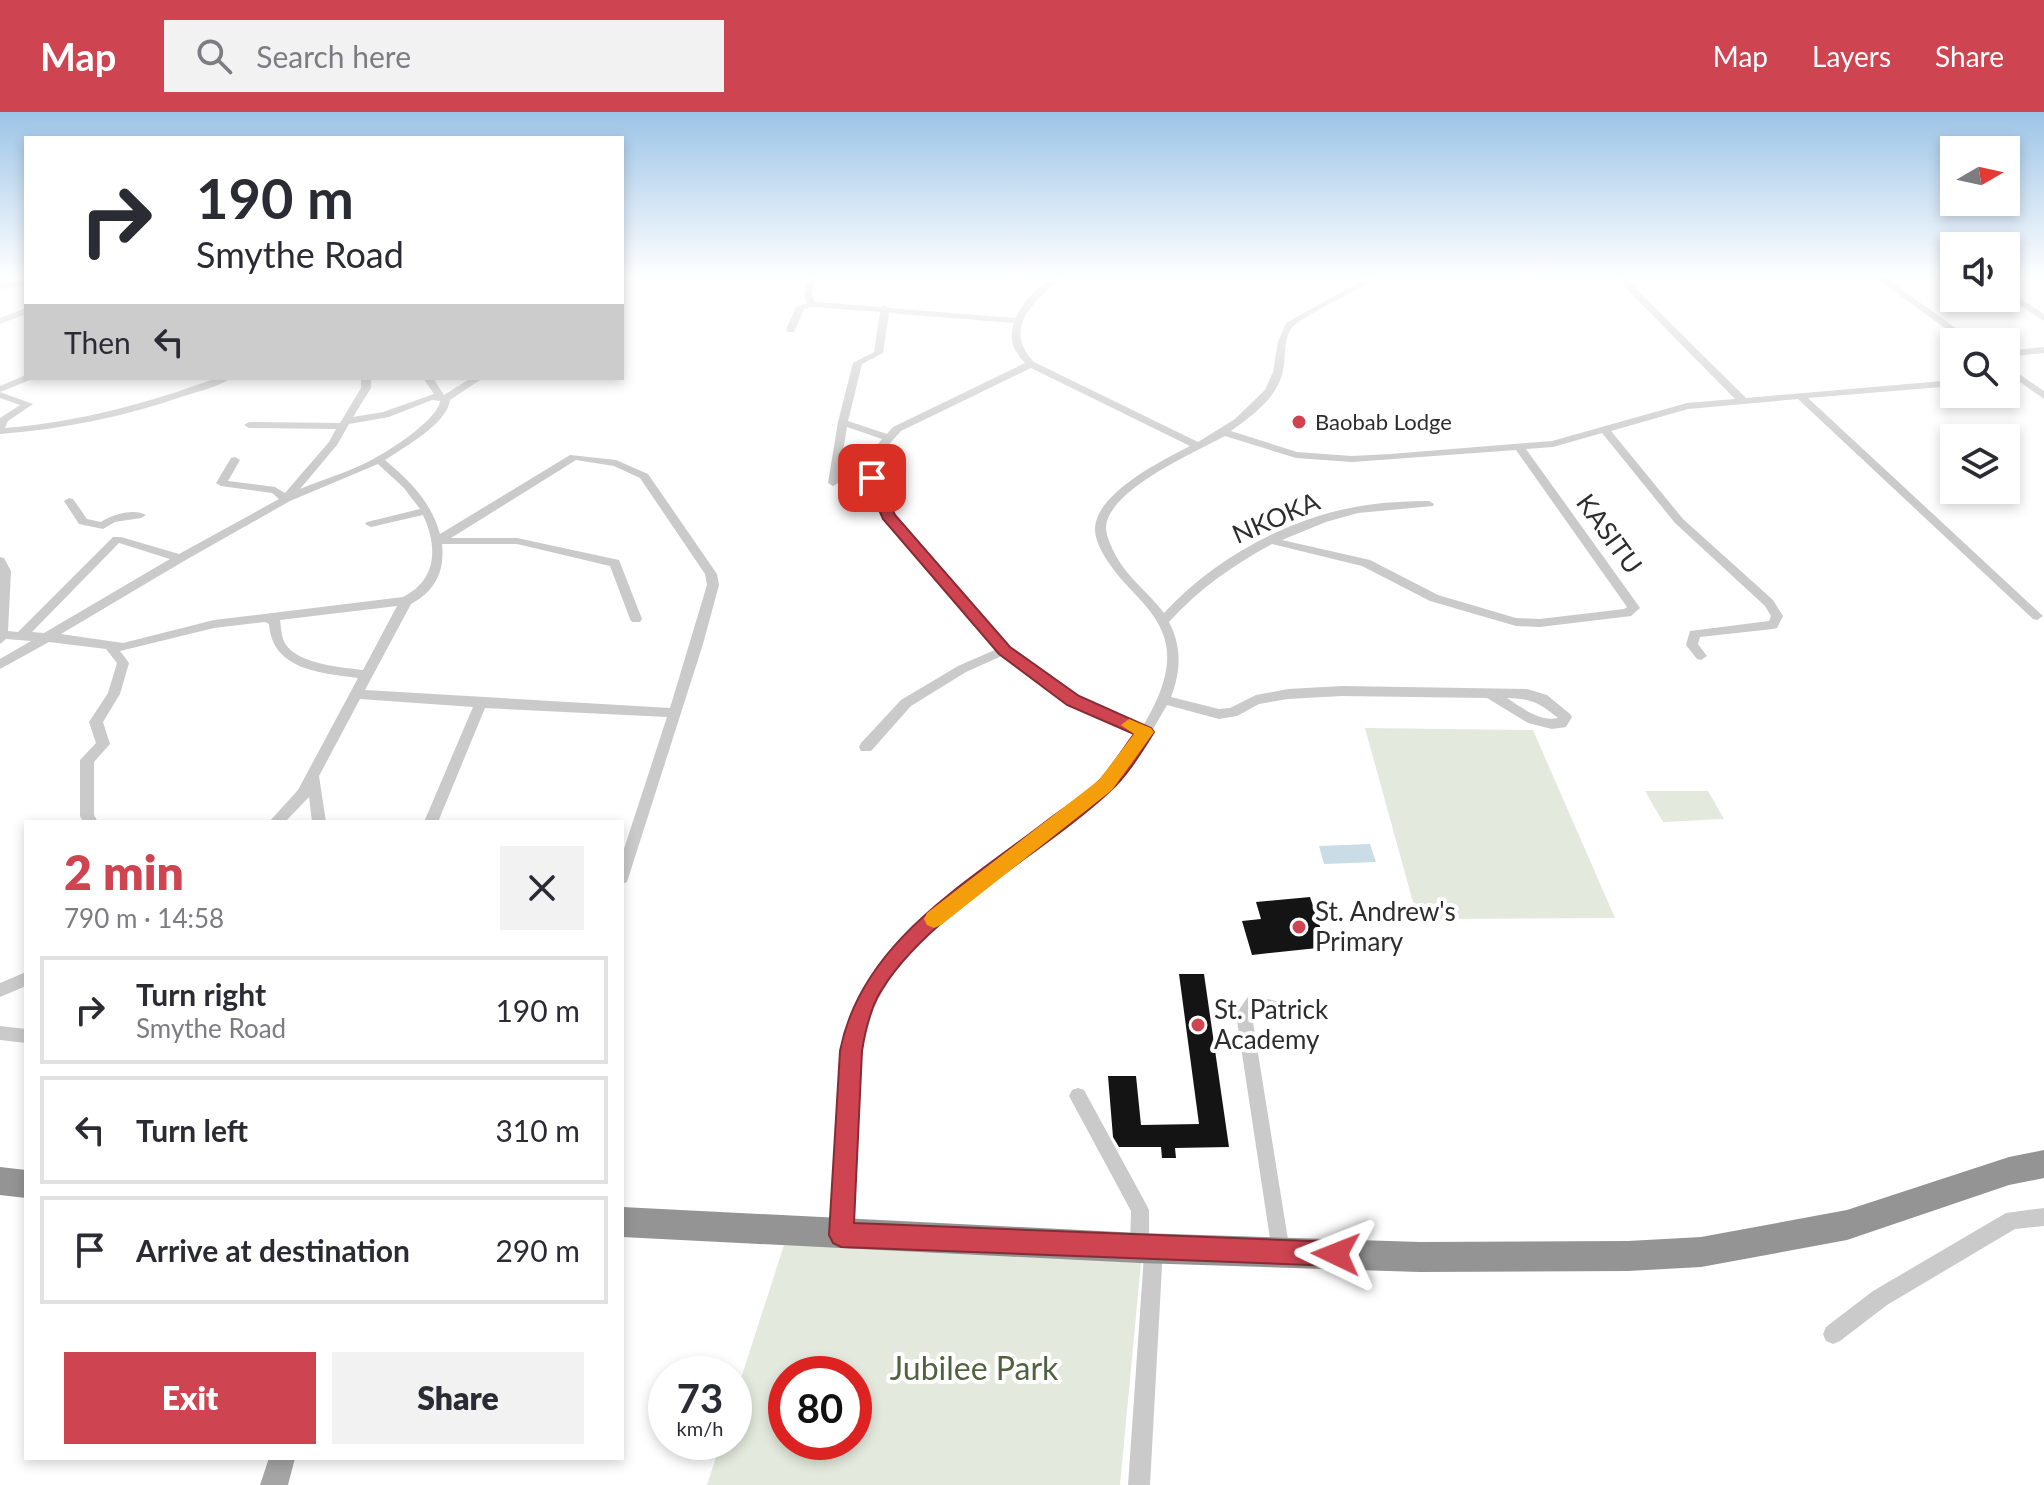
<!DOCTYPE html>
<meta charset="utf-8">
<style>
:root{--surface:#fff;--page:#f2f2f3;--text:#2b2b33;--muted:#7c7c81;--line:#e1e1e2;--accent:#ce4451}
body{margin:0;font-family:Lato,sans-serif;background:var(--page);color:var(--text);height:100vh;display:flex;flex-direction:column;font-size:30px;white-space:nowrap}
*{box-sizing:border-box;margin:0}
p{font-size:26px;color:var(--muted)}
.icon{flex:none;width:44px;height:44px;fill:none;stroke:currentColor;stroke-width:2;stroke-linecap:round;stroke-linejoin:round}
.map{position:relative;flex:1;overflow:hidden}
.drawer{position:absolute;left:24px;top:708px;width:600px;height:640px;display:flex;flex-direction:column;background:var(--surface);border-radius:0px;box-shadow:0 4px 12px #0003}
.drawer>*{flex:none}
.hud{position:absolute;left:24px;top:24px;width:600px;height:244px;border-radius:0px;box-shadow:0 4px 12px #0003;background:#fff;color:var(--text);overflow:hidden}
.needle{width:52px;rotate:81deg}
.controls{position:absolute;left:1940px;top:24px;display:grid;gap:16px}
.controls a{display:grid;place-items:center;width:80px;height:80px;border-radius:0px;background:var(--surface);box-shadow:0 4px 12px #0003;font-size:40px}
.speed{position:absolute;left:648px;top:1244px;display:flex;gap:16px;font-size:40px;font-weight:700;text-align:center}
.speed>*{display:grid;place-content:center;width:104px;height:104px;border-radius:50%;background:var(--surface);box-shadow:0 4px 12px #0003;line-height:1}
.speed small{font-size:20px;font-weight:400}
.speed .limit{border:12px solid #d22;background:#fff;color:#111}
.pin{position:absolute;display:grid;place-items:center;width:68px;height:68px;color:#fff;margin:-34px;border-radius:16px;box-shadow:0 4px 12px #0006}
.me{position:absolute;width:88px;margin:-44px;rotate:272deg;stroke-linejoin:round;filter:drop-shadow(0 0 6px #0008)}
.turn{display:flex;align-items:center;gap:28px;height:168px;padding:0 40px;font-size:36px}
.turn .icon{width:104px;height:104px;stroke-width:2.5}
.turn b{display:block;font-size:56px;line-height:68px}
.then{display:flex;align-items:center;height:76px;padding:0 40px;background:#0003;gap:16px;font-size:30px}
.round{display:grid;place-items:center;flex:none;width:84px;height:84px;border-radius:0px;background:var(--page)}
.summary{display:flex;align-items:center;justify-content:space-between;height:136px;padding:0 40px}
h1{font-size:48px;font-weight:800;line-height:60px;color:var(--accent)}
.button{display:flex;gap:16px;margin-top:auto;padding:16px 40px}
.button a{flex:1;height:92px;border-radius:0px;background:var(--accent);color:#fff;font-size:32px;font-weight:800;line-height:92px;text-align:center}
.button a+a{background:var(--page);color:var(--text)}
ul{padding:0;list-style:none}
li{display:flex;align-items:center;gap:24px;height:108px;margin:0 16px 12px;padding:0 24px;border:4px solid var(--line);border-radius:0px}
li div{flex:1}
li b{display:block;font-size:30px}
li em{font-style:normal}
header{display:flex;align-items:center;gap:48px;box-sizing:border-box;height:112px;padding:0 40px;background:var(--accent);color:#fff}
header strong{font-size:38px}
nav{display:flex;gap:44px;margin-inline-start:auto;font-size:28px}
.search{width:560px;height:72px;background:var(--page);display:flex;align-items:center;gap:20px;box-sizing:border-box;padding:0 28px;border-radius:0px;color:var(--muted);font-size:30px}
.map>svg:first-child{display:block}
.green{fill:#e3e9dc;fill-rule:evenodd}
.water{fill:#cadce6}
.building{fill:#141414}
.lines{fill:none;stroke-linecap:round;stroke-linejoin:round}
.minor{fill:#cacaca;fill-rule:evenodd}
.major{fill:#a5a5a5;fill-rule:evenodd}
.highway{fill:#949494;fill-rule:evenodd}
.route{fill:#ce4451;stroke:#862c35;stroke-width:2}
.slow{fill:#f59e0b}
.poi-dot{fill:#ce4451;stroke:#fff;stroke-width:3}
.labels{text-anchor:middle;stroke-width:8;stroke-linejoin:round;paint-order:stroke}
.far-poi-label{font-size:22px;fill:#2d2d2d;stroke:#fff;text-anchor:start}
.street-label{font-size:26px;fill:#2d2d2d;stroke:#fff}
.poi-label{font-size:26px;fill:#2d2d2d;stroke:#fff;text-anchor:start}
.near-park-label{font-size:32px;fill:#516240;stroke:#fff}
</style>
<header>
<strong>Map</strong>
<div class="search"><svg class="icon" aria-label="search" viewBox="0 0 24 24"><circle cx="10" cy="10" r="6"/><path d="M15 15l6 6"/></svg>Search here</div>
<nav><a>Map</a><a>Layers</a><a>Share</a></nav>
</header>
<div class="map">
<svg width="2044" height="1373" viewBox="0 0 2044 1373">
<rect width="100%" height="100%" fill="#fff"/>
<!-- green -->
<path class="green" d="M1365 616 1533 618 1615 806 1438 807 1413 790Z
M1645 679H1708L1724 707 1663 710Z
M785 1130 1141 1151 1120 1373H707L721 1330H734V1288ZM786 1262H854V1330H786Z"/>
<!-- water -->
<path class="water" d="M1370 732 1376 750 1324 752 1319 734Z"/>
<!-- building -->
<path class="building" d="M1310 785 1327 835 1252 843 1242 809 1261 807 1256 790Z
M1179 862H1204L1229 1035 1175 1036 1176 1046H1162L1161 1035H1119L1113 1025 1108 964H1136L1141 1013 1199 1012Z"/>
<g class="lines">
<!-- minor -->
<path class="minor" d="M807 166H815L812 183 815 190 881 195 885 193 889 196 1015 206C1025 190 1040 166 1061 166 1035 190 1001 215 1034 250L1198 330 1235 307 1265 278 1273 260 1278 230 1286 211 1366 166H1376C1359 179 1300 204 1291 217 1283 229 1286 246 1283 259 1277 286 1252 304 1231 319L1297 340 1352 344 1390 342 1552 329 1687 291 1735 287 1616 166H1625L1746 286 1954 268V274L1808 286 2043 504 2037 508 2033 507 1798 287 1688 297 1611 319 1683 407 1773 488 1783 504 1777 516 1773 517 1700 525 1698 532 1707 544 1701 548 1697 547 1686 533 1690 519 1769 509 1771 504 1765 494 1675 411 1602 321 1553 335 1526 337 1638 493 1640 496 1631 504 1540 515 1516 514 1430 489 1362 454 1272 432C1233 453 1199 477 1169 510 1182 535 1181 559 1171 585L1219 597 1230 596 1256 583 1288 577 1342 574 1527 577 1547 583 1570 602 1572 605 1566 615 1552 617 1528 611 1487 586 1342 584 1288 587 1259 592 1237 604 1219 607 1167 593 1141 638 1115 672 1074 708 960 794 924 825 894 860 873 896 859 939 850 1122 848 1129 841 1131 834 1129 832 1122C834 1082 837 1041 839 1001 840 981 839 960 843 940 857 854 932 795 999 748 1052 710 1101 676 1137 622L1068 592 1004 543 966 560 911 594 871 639H861L859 635 861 631 901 588 958 554 997 537 882 404 867 366V353L872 339 882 327 847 315 838 371 833 374 828 371 838 310 853 251 874 240 880 200 812 195 804 197 794 220H788L786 218 796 195 807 191 804 183ZM889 201 1014 211C1008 228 1014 239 1025 251L893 315 887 322 848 309 862 252 883 241ZM1031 256 1190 334C1163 348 1098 380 1095 415 1094 433 1111 455 1122 468 1137 485 1155 500 1163 522 1175 553 1159 587 1143 614L1078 586 1009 535 893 403 877 366V353L882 340 901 319ZM1225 324 1296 346 1352 350 1516 338 1627 495 1624 497 1540 507 1516 506 1438 483 1370 448 1282 428 1326 410 1358 401 1433 394 1434 392 1429 389C1408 389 1388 390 1367 393 1291 404 1216 445 1164 501 1149 481 1128 466 1116 444 1112 436 1106 425 1106 415 1108 378 1195 340 1225 324ZM1507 586C1533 587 1538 590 1558 606 1540 610 1522 596 1507 586Z
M1876 166H1886L1975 230H1964Z
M26 168V174L0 177V171Z
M2006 177 2044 202V209L2006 184Z
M26 196V202L0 212V206Z
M2044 235V241L2006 245V239Z
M2006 253 2044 279V287L2006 260Z
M26 263V266H32L30 268 0 280V274Z
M217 266H231C218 275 200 279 184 284 124 305 63 317 0 322V306L20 293 0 286V280L33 292 8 309 5 316C79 310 148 291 217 266Z
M361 266H371V276L353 305 383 300 434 282 423 266H433L444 283 471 266H483L450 288C447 312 404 335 385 348 411 370 431 390 440 422L570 343 616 348 648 362 717 462 719 473 703 532 627 770 622 772V743L667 605 485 596 438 710H424L473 595 360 587 319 664 326 710H312L309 685 285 710H269L298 678 358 566C321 561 272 558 269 512L265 510 214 516 120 539 129 551 120 582 103 610 110 632 94 650V703L98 710H83L80 704V648L96 631 89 610 108 581 117 551 106 537 49 530 0 557V547L31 529 6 527 0 532V445L4 446 11 459 8 519 18 520 113 425H121L179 442 279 387 272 381 221 374 216 371 231 346 235 345 240 348 228 369 275 375 285 381 329 330 336 317 249 316 244 313 249 310 340 311 361 276ZM432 288 440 289C438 307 392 337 375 346 352 359 324 367 300 377L337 333 349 312 389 305ZM576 348 614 354 640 366 705 462 707 473 670 596 365 578 411 492C435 479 445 460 442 432H517L610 454 630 507 632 510H640L642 507 619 448 517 426H451ZM378 352 404 376 420 397 367 410 365 412 371 415 423 403C438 435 437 468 403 485L214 508 123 531 61 522 184 449 290 389ZM119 431 170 447 44 521 32 520ZM397 494 363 558C340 555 292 552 283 527 281 521 281 514 280 508Z
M69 386 73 387 87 407 101 410C112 402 135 396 146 403L141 406 115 410 103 417 79 412 64 389Z
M26 860V874L0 885V871Z
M1253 884 1281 890 1283 895 1281 900 1275 902 1257 899 1252 904 1290 1140 1288 1147 1281 1149 1274 1147 1272 1140 1236 902 1247 886Z
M0 914 26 917V931L0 928Z
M1078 976 1084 978 1146 1092 1149 1098V1129L1154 1127 1161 1129 1163 1136 1150 1373H1128L1144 1143 1139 1145 1132 1143 1130 1136 1131 1099 1069 984 1072 978Z
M2044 1096V1114L2015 1117 1887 1193 1840 1229 1833 1232 1826 1229 1823 1222 1826 1215 1873 1179 2006 1101Z"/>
<!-- major -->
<path class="major" d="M269 1346H295L288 1373H260Z"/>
<!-- highway -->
<path class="highway" d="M2044 1038V1066L2009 1073 1847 1128 1701 1155 1628 1159 1420 1160 1139 1151 622 1125V1095L1139 1121 1420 1130 1628 1129 1701 1125 1847 1098 2009 1045Z
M0 1055 26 1058V1086L0 1083Z"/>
</g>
<!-- sky -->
<linearGradient id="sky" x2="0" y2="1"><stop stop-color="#9cc4e7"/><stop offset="0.46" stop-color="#fff"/><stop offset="1" stop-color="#fff" stop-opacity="0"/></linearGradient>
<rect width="2044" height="358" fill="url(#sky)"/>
<!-- route -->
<path class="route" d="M872 362 878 366 895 403 1010 535 1079 584 1151 616 1154 620C1142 639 1127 664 1110 679 1043 742 920 806 877 886 869 903 865 920 862 939L854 1111 1336 1130 1345 1133 1349 1142 1345 1151 1336 1154 841 1135 833 1131 829 1123 840 939C861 830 966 772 1048 708 1065 695 1086 683 1101 667 1113 653 1123 637 1134 622L1067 593 999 542 883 407 865 366Z"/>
<!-- slow -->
<path class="slow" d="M1129 607 1151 616 1154 620 1112 678 941 813 934 816 927 813 924 807 927 801 1099 668 1134 622 1121 613Z"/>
<!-- markers -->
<g class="poi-dot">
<circle cx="1299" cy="310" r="8"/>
<circle cx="1299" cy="815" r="8"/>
<circle cx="1198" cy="913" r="8"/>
</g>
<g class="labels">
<!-- far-poi labels -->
<g class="far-poi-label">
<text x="1315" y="318">Baobab Lodge</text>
</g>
<!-- street labels -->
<g class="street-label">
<text transform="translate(1276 406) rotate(-23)" y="9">NKOKA</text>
<text transform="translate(1609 422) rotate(54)" y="9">KASITU</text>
</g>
<!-- poi labels -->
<g class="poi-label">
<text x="1315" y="809">St. Andrew's<tspan x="1315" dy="30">Primary</tspan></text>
<text x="1214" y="907">St. Patrick<tspan x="1214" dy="30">Academy</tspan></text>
</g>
<!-- near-park labels -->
<g class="near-park-label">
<text x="974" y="1268">Jubilee Park</text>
</g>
</g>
</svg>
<div class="controls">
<a><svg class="needle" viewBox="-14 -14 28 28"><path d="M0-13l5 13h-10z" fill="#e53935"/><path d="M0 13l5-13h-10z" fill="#7c7c81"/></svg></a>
<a><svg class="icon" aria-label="sound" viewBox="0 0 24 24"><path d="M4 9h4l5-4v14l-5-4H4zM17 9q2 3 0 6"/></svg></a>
<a><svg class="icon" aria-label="search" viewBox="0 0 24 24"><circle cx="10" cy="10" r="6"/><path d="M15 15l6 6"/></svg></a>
<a><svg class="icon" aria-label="layers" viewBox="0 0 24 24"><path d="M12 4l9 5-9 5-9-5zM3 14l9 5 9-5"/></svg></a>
</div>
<div class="speed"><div>73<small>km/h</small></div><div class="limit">80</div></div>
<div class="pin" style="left:872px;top:366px;background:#d93025"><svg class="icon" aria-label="arrive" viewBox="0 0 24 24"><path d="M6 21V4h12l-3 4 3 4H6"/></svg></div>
<svg class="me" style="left:1336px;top:1142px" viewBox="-20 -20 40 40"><path d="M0-17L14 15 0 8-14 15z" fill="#ce4451" stroke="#fff" stroke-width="4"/></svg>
<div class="hud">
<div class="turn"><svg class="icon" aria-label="right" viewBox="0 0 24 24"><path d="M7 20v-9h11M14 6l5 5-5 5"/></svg><div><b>190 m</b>Smythe Road</div></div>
<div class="then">Then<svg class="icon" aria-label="left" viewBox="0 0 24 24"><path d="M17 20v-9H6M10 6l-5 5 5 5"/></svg></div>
</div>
<section class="drawer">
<div class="summary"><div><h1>2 min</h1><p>790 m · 14:58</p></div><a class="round"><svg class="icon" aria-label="close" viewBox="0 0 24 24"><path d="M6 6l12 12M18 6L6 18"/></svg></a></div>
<ul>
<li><svg class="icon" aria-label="right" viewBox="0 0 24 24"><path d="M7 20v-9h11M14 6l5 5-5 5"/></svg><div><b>Turn right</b><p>Smythe Road</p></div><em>190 m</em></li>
<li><svg class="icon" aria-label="left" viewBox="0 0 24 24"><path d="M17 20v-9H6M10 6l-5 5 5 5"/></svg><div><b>Turn left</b></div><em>310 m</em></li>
<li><svg class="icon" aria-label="arrive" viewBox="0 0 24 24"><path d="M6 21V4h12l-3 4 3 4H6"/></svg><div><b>Arrive at destination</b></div><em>290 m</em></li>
</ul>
<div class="button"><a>Exit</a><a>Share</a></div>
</section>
</div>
